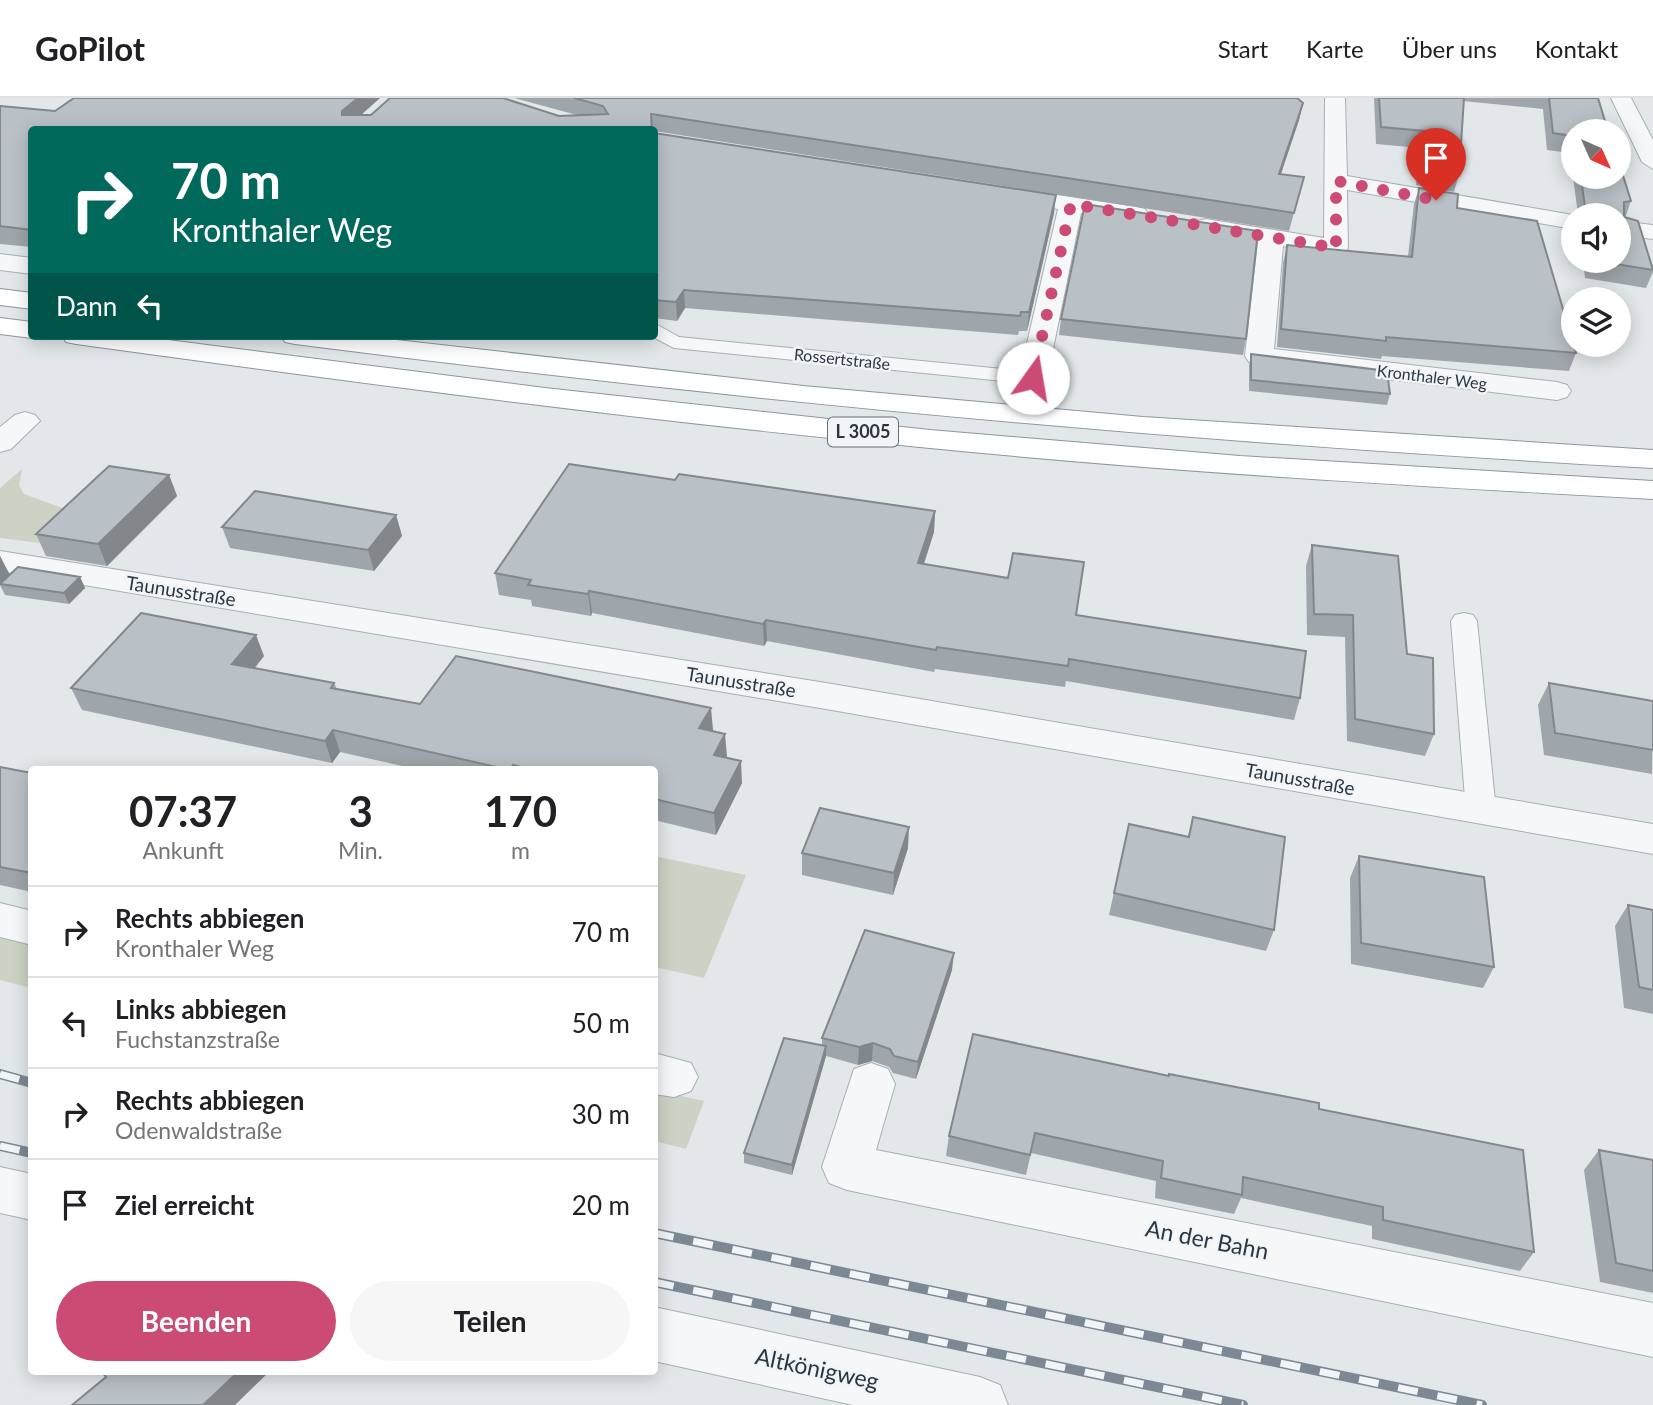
<!DOCTYPE html>
<html lang="de">
<meta charset="utf-8">
<style>
:root{--surface:#fff;--page:#f6f6f6;--text:#202124;--muted:#757577;--line:#e0e0e0;--accent:#cc4b75}
body{margin:0;font-family:Lato,sans-serif;background:var(--page);color:var(--text);height:100vh;display:flex;flex-direction:column;font-size:26px;white-space:nowrap}
*{box-sizing:border-box;margin:0}
p{font-size:23px;color:var(--muted)}
.icon{flex:none;width:38px;height:38px;fill:none;stroke:currentColor;stroke-width:2;stroke-linecap:round;stroke-linejoin:round}
.map{position:relative;flex:1;overflow:hidden}
.side{position:absolute;left:28px;top:668px;width:630px;height:609px;display:flex;flex-direction:column;background:var(--surface);border-radius:7px;box-shadow:0 4px 18px #0003}
.side>*{flex:none}
.hud{position:absolute;left:28px;top:28px;width:630px;height:214px;border-radius:7px;box-shadow:0 4px 18px #0003;background:#00695c;color:#fff;overflow:hidden}
.needle{width:46px;rotate:135deg}
.fabs{position:absolute;left:1561px;top:21px;display:grid;gap:14px}
.fabs a{display:grid;place-items:center;width:70px;height:70px;border-radius:50%;background:var(--surface);box-shadow:0 4px 18px #0003;font-size:35px}
.pin{position:absolute;display:grid;place-items:center;width:60px;height:60px;color:#fff;margin:-72px -30px;border-radius:50% 50% 50% 0;rotate:-45deg;box-shadow:0 0 7px #0007}
.pin .icon{rotate:45deg}
.me{position:absolute;width:77px;margin:-38px;rotate:13deg;stroke-linejoin:round;filter:drop-shadow(0 0 5px #0008)}
.turn{display:flex;align-items:center;gap:24px;height:147px;padding:0 28px;font-size:32px}
.turn .icon{width:91px;height:91px;stroke-width:2.5}
.turn b{display:block;font-size:49px;line-height:60px}
.then{display:flex;align-items:center;height:66px;padding:0 28px;background:#0003;gap:14px;font-size:26px}
.eta{display:flex;justify-content:space-evenly;align-items:center;height:119px;text-align:center}
.eta b{font-size:42px;font-weight:700;line-height:49px}
.primary-button{display:flex;gap:14px;margin-top:auto;padding:14px 28px}
.primary-button a{flex:1;height:80px;border-radius:42px;background:var(--accent);color:#fff;font-size:28px;font-weight:700;line-height:80px;text-align:center}
.primary-button a+a{background:var(--page);color:var(--text)}
ul{padding:0;list-style:none}
li{display:flex;align-items:center;gap:21px;height:91px;padding:0 28px;border-top:2px solid var(--line)}
li div{flex:1}
li b{display:block;font-size:26px}
li em{font-style:normal}
header{display:flex;align-items:center;gap:42px;box-sizing:border-box;height:98px;padding:0 35px;background:var(--surface);border-bottom:2px solid var(--line)}
header strong{font-size:33px}
nav{display:flex;gap:38px;margin-inline-start:auto;font-size:24px}
.map>svg:first-child{display:block}
.green{fill:#cbd4c4}
.lines{fill:none;stroke-linecap:round;stroke-linejoin:round}
.lane-casing{stroke:#a7afb4;stroke-width:2}
.street-casing{stroke:#a7afb4;stroke-width:2}
.highway-casing{stroke:#8a97a1;stroke-width:2}
.lane{fill:#f5f7f9;fill-rule:evenodd}
.street{fill:#f5f7f9;fill-rule:evenodd}
.highway{fill:#fff;fill-rule:evenodd}
.rail-casing{stroke:#7c8994;stroke-width:10}
.rail{stroke:#f2f5f8;stroke-width:7;stroke-dasharray:20;stroke-linecap:butt}
.wall{fill:#9fa6ab}
.shaded-wall{fill:#82878b}
.building{fill:#b9c1c7;stroke:#82878b;stroke-width:2}
.route{stroke:#cc4b75;stroke-width:12;stroke-dasharray:0 21.6}
.labels{text-anchor:middle;stroke-width:5;stroke-linejoin:round;paint-order:stroke}
.far-street-label{font-size:16px;fill:#2a3742;stroke:#f2f5f8}
.shield{fill:#f2f5f8;stroke:#667079;stroke-width:2}
.shield-label{font-size:18px;font-weight:bold;fill:#2a3742}
.street-label{font-size:19px;fill:#2a3742;stroke:#f2f5f8}
.near-street-label{font-size:23px;fill:#2a3742;stroke:#f2f5f8}
</style>
<header>
<strong>GoPilot</strong>
<nav><a>Start</a><a>Karte</a><a>Über uns</a><a>Kontakt</a></nav>
</header>
<div class="map">
<svg width="1653" height="1307" viewBox="0 0 1653 1307">
<rect width="100%" height="100%" fill="#e2e7ea"/>
<!-- green -->
<path class="green" d="M22 371 19 387 24 396 76 415 48 446 0 440V390Z
M654 758 746 777 704 880 655 869Z
M0 840 31 847V890L0 882Z
M655 992 704 1003 686 1051 655 1043Z"/>
<g class="lines">
<!-- lane casing -->
<g class="lane-casing">
<path id="lane" d="M654 225 679 239 1033 274 1043 280 1033 286 674 250 651 238H654Z
M1464 515 1473 517 1477 523 1496 713 1491 721 1481 724 1471 721 1466 713 1451 523 1455 517Z"/>
</g>
<!-- street casing -->
<g class="street-casing">
<path id="street" d="M1325 0H1345L1347 78 1573 117V131L1347 92 1348 150 1345 155 1336 157 1283 148 1274 251 1557 284 1567 287 1571 293 1567 299 1557 302 1249 264 1245 258 1258 144 1197 133 1194 128 1197 123 1206 121 1324 140Z
M1611 0H1631L1653 42V71L1642 64Z
M1005 89 1136 109 1145 111 1148 116 1145 121 1136 123 1081 115 1047 280 1043 286 1033 289 1023 286 1019 280 1058 111 997 101 993 96 997 91Z
M1619 123 1653 127V141L1619 137Z
M0 156 32 160V176L0 172Z
M25 314 35 317 40 323 11 351 0 354V329L15 317Z
M0 453 826 585 1653 726V756L826 611 0 473Z
M0 805 32 813V847L0 839Z
M654 955 691 965 698 979 691 993 674 999 654 996Z
M871 965 888 971 895 986 876 1052 1653 1205V1259L847 1092 829 1085 822 1069 854 971Z
M0 1069 32 1076V1122L0 1115Z
M654 1209 980 1279 1000 1287 1008 1307H853L654 1263Z"/>
</g>
<!-- highway casing -->
<g class="highway-casing">
<path id="highway" d="M0 191 32 195V211L0 207Z
M0 220 32 224V238H41L32 240 0 236Z
M62 238H137L545 290 930 332 1240 358 1653 383V401C1412 388 1170 374 930 350 645 323 360 285 76 246L66 244Z
M281 238H361L803 288 1143 319 1653 352V370C1199 345 746 304 295 246L285 244Z"/>
</g>
<!-- lane -->
<use href="#lane" class="lane"/>
<!-- street -->
<use href="#street" class="street"/>
<!-- highway -->
<use href="#highway" class="highway"/>
<!-- rail casing -->
<g class="rail-casing">
<path id="rail" d="M0 976 32 985
M0 1048 32 1055
M654 1135 1482 1307
M654 1184 1243 1307"/>
</g>
<!-- rail -->
<use href="#rail" class="rail"/>
</g>
<!-- wall -->
<path class="wall" d="M74 0H380L361 17 559 18 577 17 514 0H1297L1303 5 1299 22 1281 76 1304 79 1289 133 654 33V32H32V149L0 146V8L55 13Z
M1374 0H1598L1573 33V79H1619L1631 103 1625 120 1653 170V174L1646 190 1585 180 1583 163H1619V117H1578L1570 55 1547 52 1543 11 1463 3 1459 77 1454 94 1416 87 1420 50 1376 46Z
M654 35 1054 115 1027 233H1019L1018 237 685 210 677 223 654 220Z
M1419 90 1457 110 1576 255 1569 273 1382 258 1381 261 1277 249 1283 165 1287 147 1408 158 1414 106Z
M1061 221 1246 241 1243 257 1059 237Z
M1251 256 1390 296 1387 307 1249 293V267Z
M169 377 177 398 107 468 46 458 36 436Z
M675 382 935 413 934 434 924 466 1076 517 1300 600 1294 622 1066 583 1065 589 935 571 934 574 767 543 764 548 592 515 591 518 532 508 531 502 499 497 495 475Z
M396 417 402 438 374 473 230 450 222 429Z
M1312 447 1407 556 1434 636 1425 658 1347 643 1345 539 1307 537 1306 468Z
M0 458 9 477 80 479 85 490 69 506 5 497 0 487Z
M264 558 255 570 334 585 337 591 420 606 713 632 712 633 727 658 726 660 742 685 716 737 654 722V672H420L340 654 332 665 82 612 71 590Z
M1549 585 1653 603 1652 676 1544 657 1538 607Z
M0 669 32 675V794L0 787Z
M1193 719 1274 832 1266 853 1109 817 1129 726 1188 738Z
M908 750 893 797 802 777V755Z
M1359 758 1494 869 1483 890 1351 866 1350 780Z
M1628 807 1653 812V916L1624 910 1615 828Z
M952 872 916 981 893 975 889 969 872 963 858 967 826 958 792 1077 744 1065V1055L822 947V940Z
M1319 1011 1534 1154 1520 1173 1372 1141V1128L1241 1100 1234 1116 1155 1100 1156 1083 1031 1055 1026 1077 946 1058 949 1038Z
M1599 1052 1653 1062V1195L1600 1184 1584 1072Z"/>
<!-- shaded-wall -->
<path class="shaded-wall" d="M358 0H380L346 30 342 17V13Z
M1303 5 1299 22 1275 93 1279 76Z
M1056 97 1054 115 1027 233 1029 214Z
M684 192 685 210 677 223 676 204Z
M169 377 177 398 107 468 98 446Z
M935 413 934 434 917 486 918 465Z
M396 417 402 438 374 473 368 452Z
M0 458 10 477 0 486Z
M80 479 85 490 69 506 64 495Z
M589 493 592 515 591 518 588 496Z
M766 522 767 543 764 548 763 526Z
M256 537 264 558 240 587 232 566Z
M711 610 713 632 701 652 699 630Z
M333 632 340 654 332 665 325 643Z
M725 636 727 658 716 679 714 657Z
M741 663 742 685 716 737 714 715Z
M909 729 908 750 893 797 894 775Z
M954 855 952 872 916 981 918 964Z
M873 945 872 963 858 967 859 949Z
M826 948V958L792 1077V1067Z
M238 1274H269L235 1307H203Z"/>
<!-- building -->
<path class="building" d="M74 0H358L342 13V17H371L390 0H503L559 18 608 16 603 8 574 0H1297L1303 5 1279 76 1304 79 1294 115 651 16 652 32H32V132L0 128V8L55 13Z
M1379 0H1464L1459 77 1421 70 1425 33 1381 29Z
M1549 0H1598L1608 33H1573V38L1553 35Z
M654 35 1056 97 1029 214H1021L1020 218 684 192 676 204 654 202Z
M1619 65 1631 103 1624 104V119L1638 123 1653 172 1597 163H1619V117H1586L1581 79H1619Z
M1419 90 1458 96 1457 110 1537 123 1576 255 1386 239V243L1281 231 1287 147 1412 159Z
M1085 106 1258 133 1246 241 1061 221Z
M1251 256 1387 273 1390 296 1251 282Z
M569 366 675 382 679 376 935 413 918 465 1008 480 1013 455 1084 464 1076 517 1306 553 1300 600 1069 561 1068 568 937 549 936 552 766 522 763 526 589 493 588 496 528 487 531 482 495 475Z
M109 368 169 377 98 446 36 436Z
M255 393 396 417 368 452 222 429Z
M1312 447 1398 458 1407 556 1433 560 1434 636 1355 621 1353 517 1314 516Z
M18 469 80 479 64 495 0 486Z
M141 515 256 537 232 566 334 585 331 590 420 606 456 558 711 610 699 630 725 636 714 657 741 663 714 715 654 701V672H533L513 667 510 672 333 632 325 643 71 590Z
M1549 585 1653 603V652L1555 635Z
M0 669 32 675V775L0 769Z
M820 710 909 729 894 775 802 755Z
M1193 719 1285 739 1274 832 1114 795 1129 726 1189 739Z
M1359 758 1484 779 1494 869 1361 845Z
M1628 807 1653 812V892L1639 889Z
M865 832 954 855 918 964 894 958 890 951 873 945 859 949 822 940Z
M973 936 1169 978V976L1319 1005V1011L1523 1052 1534 1154 1383 1122V1109L1243 1079 1242 1097 1161 1080 1163 1063 1035 1035 1030 1057 949 1038Z
M784 940 826 948 792 1067 744 1055Z
M1599 1052 1653 1062V1173L1616 1165Z
M102 1274H238L203 1307H72L106 1279Z"/>
<g class="lines">
<!-- route -->
<path class="route" d="M1033 280 1071 106 1336 150V83L1436 102"/>
</g>
<g class="labels">
<!-- far-street labels -->
<g class="far-street-label">
<text transform="translate(842 261) rotate(6)" y="6">Rossertstraße</text>
<text transform="translate(1432 279) rotate(7)" y="6">Kronthaler Weg</text>
</g>
<!-- shield labels -->
<rect class="shield" x="828" y="319.5" width="70" height="29" rx="5"/>
<g class="shield-label">
<text x="863" y="340">L 3005</text>
</g>
<!-- street labels -->
<g class="street-label">
<text transform="translate(181 493) rotate(9)" y="7">Taunusstraße</text>
<text transform="translate(741 584) rotate(9)" y="7">Taunusstraße</text>
<text transform="translate(1300 681) rotate(10)" y="7">Taunusstraße</text>
</g>
<!-- near-street labels -->
<g class="near-street-label">
<text transform="translate(1207 1142) rotate(11)" y="8">An der Bahn</text>
<text transform="translate(817 1271) rotate(12)" y="8">Altkönigweg</text>
</g>
</g>
</svg>
<div class="fabs">
<a><svg class="needle" viewBox="-14 -14 28 28"><path d="M0-13l5 13h-10z" fill="#e53935"/><path d="M0 13l5-13h-10z" fill="#757577"/></svg></a>
<a><svg class="icon" aria-label="sound" viewBox="0 0 24 24"><path d="M4 9h4l5-4v14l-5-4H4zM17 9q2 3 0 6"/></svg></a>
<a><svg class="icon" aria-label="layers" viewBox="0 0 24 24"><path d="M12 4l9 5-9 5-9-5zM3 14l9 5 9-5"/></svg></a>
</div>
<div class="pin" style="left:1436px;top:102px;background:#d93025"><svg class="icon" aria-label="arrive" viewBox="0 0 24 24"><path d="M6 21V4h12l-3 4 3 4H6"/></svg></div>
<svg class="me" style="left:1033px;top:280px" viewBox="-20 -20 40 40"><circle r="19" fill="#fff"/><path d="M0-13L10 11 0 6-10 11z" fill="#cc4b75"/></svg>
<div class="hud">
<div class="turn"><svg class="icon" aria-label="right" viewBox="0 0 24 24"><path d="M7 20v-9h11M14 6l5 5-5 5"/></svg><div><b>70 m</b>Kronthaler Weg</div></div>
<div class="then">Dann<svg class="icon" aria-label="left" viewBox="0 0 24 24"><path d="M17 20v-9H6M10 6l-5 5 5 5"/></svg></div>
</div>
<section class="side">
<div class="eta">
<div><b>07:37</b><p>Ankunft</p></div>
<div><b>3</b><p>Min.</p></div>
<div><b>170</b><p>m</p></div>
</div>
<ul>
<li><svg class="icon" aria-label="right" viewBox="0 0 24 24"><path d="M7 20v-9h11M14 6l5 5-5 5"/></svg><div><b>Rechts abbiegen</b><p>Kronthaler Weg</p></div><em>70 m</em></li>
<li><svg class="icon" aria-label="left" viewBox="0 0 24 24"><path d="M17 20v-9H6M10 6l-5 5 5 5"/></svg><div><b>Links abbiegen</b><p>Fuchstanzstraße</p></div><em>50 m</em></li>
<li><svg class="icon" aria-label="right" viewBox="0 0 24 24"><path d="M7 20v-9h11M14 6l5 5-5 5"/></svg><div><b>Rechts abbiegen</b><p>Odenwaldstraße</p></div><em>30 m</em></li>
<li><svg class="icon" aria-label="arrive" viewBox="0 0 24 24"><path d="M6 21V4h12l-3 4 3 4H6"/></svg><div><b>Ziel erreicht</b></div><em>20 m</em></li>
</ul>
<div class="primary-button"><a>Beenden</a><a>Teilen</a></div>
</section>
</div>
